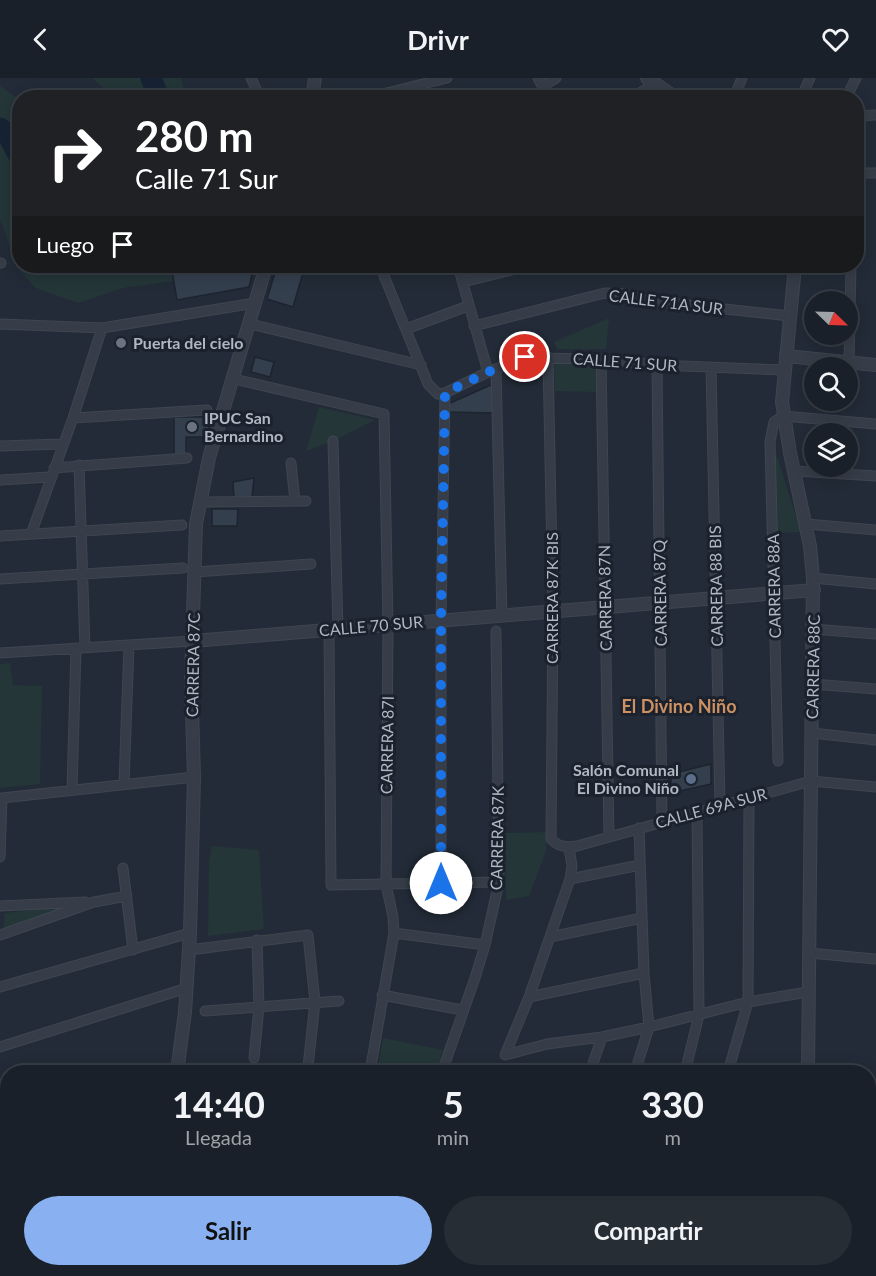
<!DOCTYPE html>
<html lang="es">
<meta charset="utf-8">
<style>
:root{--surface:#1a2029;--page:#272d35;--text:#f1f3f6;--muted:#9fa3a8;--line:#383e46;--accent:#89b1f1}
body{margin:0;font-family:Lato,sans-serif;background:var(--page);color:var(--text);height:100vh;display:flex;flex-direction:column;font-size:22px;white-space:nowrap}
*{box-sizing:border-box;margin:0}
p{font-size:20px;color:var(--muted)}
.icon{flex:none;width:33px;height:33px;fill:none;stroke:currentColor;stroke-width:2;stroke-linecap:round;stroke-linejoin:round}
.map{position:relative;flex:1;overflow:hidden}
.side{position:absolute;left:0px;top:987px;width:876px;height:212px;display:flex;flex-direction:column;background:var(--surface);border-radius:24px 24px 0 0;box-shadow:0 3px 15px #0003,0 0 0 2px var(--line)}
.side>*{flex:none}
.hud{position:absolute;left:12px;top:12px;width:852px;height:183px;border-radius:24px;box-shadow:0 3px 15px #0003,0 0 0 2px var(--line);background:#202124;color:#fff;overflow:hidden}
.needle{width:39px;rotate:113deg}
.fabs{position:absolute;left:804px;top:213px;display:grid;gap:12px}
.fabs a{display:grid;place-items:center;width:54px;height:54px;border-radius:50%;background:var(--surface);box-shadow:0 3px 15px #0003,0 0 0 2px var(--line);font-size:30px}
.pin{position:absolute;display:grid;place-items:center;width:51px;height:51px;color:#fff;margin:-26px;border:3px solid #fff;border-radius:50%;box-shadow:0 2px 6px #0007}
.me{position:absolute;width:66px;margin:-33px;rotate:0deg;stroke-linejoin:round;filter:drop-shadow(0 0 4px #0008)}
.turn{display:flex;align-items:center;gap:21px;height:126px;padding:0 24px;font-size:27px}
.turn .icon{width:78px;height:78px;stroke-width:2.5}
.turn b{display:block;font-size:42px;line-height:51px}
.then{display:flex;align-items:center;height:57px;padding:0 24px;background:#0003;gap:12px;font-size:22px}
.eta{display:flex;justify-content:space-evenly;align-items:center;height:102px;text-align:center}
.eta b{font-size:36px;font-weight:700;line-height:42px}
.button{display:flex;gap:12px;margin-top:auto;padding:12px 24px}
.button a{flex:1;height:69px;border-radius:36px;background:var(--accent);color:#111;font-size:24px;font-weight:700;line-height:69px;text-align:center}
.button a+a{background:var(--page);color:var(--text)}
header{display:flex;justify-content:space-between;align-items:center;height:78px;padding:0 24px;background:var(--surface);font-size:27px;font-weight:700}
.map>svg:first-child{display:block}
.green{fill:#243638}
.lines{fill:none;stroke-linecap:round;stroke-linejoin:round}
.river{stroke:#172334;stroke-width:21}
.building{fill:#343f4e;stroke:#1d242f;stroke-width:1.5}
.minor-casing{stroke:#3f4651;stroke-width:11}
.tertiary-casing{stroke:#3f4651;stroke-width:14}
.minor{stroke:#363d48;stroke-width:9}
.tertiary{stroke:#363d48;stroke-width:12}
.route{stroke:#1a73e8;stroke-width:10;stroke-dasharray:0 18}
.worship-dot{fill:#6b7280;stroke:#1b222d;stroke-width:2}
.service-dot{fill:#5c6f8a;stroke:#1b222d;stroke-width:2}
.labels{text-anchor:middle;stroke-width:6;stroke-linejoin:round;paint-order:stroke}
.street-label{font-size:16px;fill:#b0b8c4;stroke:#1b222d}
.poi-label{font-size:16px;font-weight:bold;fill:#b0b8c4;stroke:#1b222d;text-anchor:start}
.neighbourhood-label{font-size:18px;font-weight:bold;fill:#cd9063;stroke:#1b222d}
</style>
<header><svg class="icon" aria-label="back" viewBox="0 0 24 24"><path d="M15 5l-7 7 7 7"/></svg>Drivr<svg class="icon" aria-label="heart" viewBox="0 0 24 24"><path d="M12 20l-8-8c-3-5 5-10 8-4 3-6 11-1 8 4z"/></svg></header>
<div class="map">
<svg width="876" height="1198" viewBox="0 0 876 1198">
<rect width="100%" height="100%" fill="#222b37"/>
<!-- green -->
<path class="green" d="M92 0H181L186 19H114Z
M0 8 19 21 20 188H171L174 203 123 210 78 225 35 210 17 188 0 141Z
M609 240 606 271H557L554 264Z
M554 285H595L596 314 555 313Z
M319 329 375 342 333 363 306 373Z
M774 369 801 454 777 455Z
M10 585 13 607 42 608 40 706 0 710V586Z
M546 754V773L529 818 506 822 505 755Z
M212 768 259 772 264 851 208 858 209 783Z
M81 826 3 852 5 835Z
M383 960 443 972 436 994H377Z
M868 1076H876L873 1102 876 1111V1166L869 1165Z"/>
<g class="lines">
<!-- river -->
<path class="river" d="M151 0 159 20
M0 50 7 56 20 80"/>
</g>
<!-- building -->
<path class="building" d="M223 188H254L249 209 177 222 172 193Z
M277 188H305L293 229 267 221Z
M255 279 274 284 270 299 251 294Z
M493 306V335L448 334V326Z
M174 339H212L207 359H186V376H174Z
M254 400 252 419 234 420 233 404Z
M212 431H238L237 448H212Z
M711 686V706L671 715V696Z
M160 1193 207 1197V1198H160Z"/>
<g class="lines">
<!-- minor casing -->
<g class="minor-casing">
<path id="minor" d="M251 0 260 20
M538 0 549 20
M543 8 556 0
M367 20 447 0
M632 20 655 5
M734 20 742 0
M801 20 810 0
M846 20 856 0
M856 38 876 37
M856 95H876
M0 185H1
M380 188 428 306 438 316 445 315 488 294 525 280 601 281 657 287 784 292
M458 188 488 294
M463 204 528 188
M0 246 102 250 255 225
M250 246 421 287
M474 248 605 215 624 216 650 223 790 238
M406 251 468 228
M548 279 553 533 551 761C558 769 567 770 577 768L811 703 876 709
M601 281 609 759
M849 285 851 188
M657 287 662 744
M711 289 720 727
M496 291 502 538
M234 301 384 336 388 547 386 806 393 839 394 855 370 994
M73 340 207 332
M333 363 338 551
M0 368 62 366
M291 385 295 423
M79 387 85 570
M54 390 187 380
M794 393 876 398
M0 402 50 399
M200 424 306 423
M806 446 876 452
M31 456 73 340 102 250
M0 458 182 447
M195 494 311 486
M813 500 876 506
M0 501 183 490
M813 551 876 556
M329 552 331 807 499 804
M0 575 193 563
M812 606 876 611
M812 655 876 662
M778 683 770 364 774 344 783 338 876 346
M124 706 129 567
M72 712 76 570
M0 779 2 720 194 699
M123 790 133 872
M570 801 640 787
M441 805V542L445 315
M0 828 85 824
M394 855 485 867
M0 857 94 824 127 818
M550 859 642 840
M189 872 308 857 315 924 308 989
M809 875 876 881
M0 909 190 855
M382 917 462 932
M529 919 644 895
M205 933 339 923
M0 969 187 910
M505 977 547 966 602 959 649 949 748 924 808 914
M505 977 529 919 570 801 572 788 569 770
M254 980 259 929 257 862
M152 994 178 989
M442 994 475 900 485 867 499 804 496 553
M590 994 602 959
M635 994 649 949 644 895 639 750
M685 994 699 937 697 734
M728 994 748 924 749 719
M0 1026 8 1024
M868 1069 876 1070
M0 1165 8 1164
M411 1191 410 1195 427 1191
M468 1191V1198
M519 1191 520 1198
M568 1191 569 1198
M661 1191V1198
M122 1198 144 1193
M255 1198V1191
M306 1198 307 1191
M356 1198 357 1191
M526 1198 557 1191
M690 1198 721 1191"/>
</g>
<!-- tertiary casing -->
<g class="tertiary-casing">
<path id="tertiary" d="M647 0 676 20
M312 20 315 0
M795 188 782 324 790 375 810 468 813 500 808 994
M786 278 876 287
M193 563 814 512
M177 994 185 934 190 855 194 699 191 598 196 446 209 380 266 188
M144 1198 145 1191
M795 1198 796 1191"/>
</g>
<!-- minor -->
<use href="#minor" class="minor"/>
<!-- tertiary -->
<use href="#tertiary" class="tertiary"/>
</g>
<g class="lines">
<!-- route -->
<path class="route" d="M441 805V542L445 315 488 294 525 279"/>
</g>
<!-- markers -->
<g class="worship-dot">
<circle cx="121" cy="265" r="6"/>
<circle cx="192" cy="349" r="6"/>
</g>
<circle class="service-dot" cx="691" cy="701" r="6"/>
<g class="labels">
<!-- street labels -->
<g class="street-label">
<text transform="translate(666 224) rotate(7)" y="6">CALLE 71A SUR</text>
<text transform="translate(625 284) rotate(4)" y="6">CALLE 71 SUR</text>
<text transform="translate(716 508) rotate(-91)" y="6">CARRERA 88 BIS</text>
<text transform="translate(774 508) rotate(-91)" y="6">CARRERA 88A</text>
<text transform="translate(660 515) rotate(-91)" y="6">CARRERA 87Q</text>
<text transform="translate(552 520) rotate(-90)" y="6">CARRERA 87K BIS</text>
<text transform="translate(605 520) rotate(-91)" y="6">CARRERA 87N</text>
<text transform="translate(371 548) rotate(-5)" y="6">CALLE 70 SUR</text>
<text transform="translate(193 587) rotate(-89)" y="6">CARRERA 87C</text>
<text transform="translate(813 589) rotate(-89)" y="6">CARRERA 88C</text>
<text transform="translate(387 667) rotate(-89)" y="6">CARRERA 87I</text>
<text transform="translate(711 730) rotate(-15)" y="6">CALLE 69A SUR</text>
<text transform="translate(497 760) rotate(-89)" y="6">CARRERA 87K</text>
</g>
<!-- poi labels -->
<g class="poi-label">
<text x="133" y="271">Puerta del cielo</text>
<text x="204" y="346">IPUC San<tspan x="204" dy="18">Bernardino</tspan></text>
<text x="679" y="698" text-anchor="end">Salón Comunal<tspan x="679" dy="18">El Divino Niño</tspan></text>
</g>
<!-- neighbourhood labels -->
<g class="neighbourhood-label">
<text x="679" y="635">El Divino Niño</text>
</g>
</g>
</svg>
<div class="fabs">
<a><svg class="needle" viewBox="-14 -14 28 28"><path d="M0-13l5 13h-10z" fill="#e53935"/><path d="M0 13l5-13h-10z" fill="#9fa3a8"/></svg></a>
<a><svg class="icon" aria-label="search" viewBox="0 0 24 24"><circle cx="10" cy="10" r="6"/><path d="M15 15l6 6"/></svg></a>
<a><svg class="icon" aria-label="layers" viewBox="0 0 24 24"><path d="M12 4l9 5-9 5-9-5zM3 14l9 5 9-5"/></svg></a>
</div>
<div class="pin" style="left:525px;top:279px;background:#d93025"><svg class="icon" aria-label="arrive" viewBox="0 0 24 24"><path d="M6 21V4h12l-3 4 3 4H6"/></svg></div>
<svg class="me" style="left:441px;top:805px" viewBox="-20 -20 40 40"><circle r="19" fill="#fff"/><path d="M0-13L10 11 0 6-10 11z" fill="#1a73e8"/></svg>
<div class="hud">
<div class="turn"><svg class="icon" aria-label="right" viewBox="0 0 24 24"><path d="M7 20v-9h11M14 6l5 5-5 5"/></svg><div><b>280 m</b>Calle 71 Sur</div></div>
<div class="then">Luego<svg class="icon" aria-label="arrive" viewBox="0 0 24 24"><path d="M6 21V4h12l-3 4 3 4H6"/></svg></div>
</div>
<section class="side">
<div class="eta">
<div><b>14:40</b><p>Llegada</p></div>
<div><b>5</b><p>min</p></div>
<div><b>330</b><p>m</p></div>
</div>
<div class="button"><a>Salir</a><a>Compartir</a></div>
</section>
</div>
